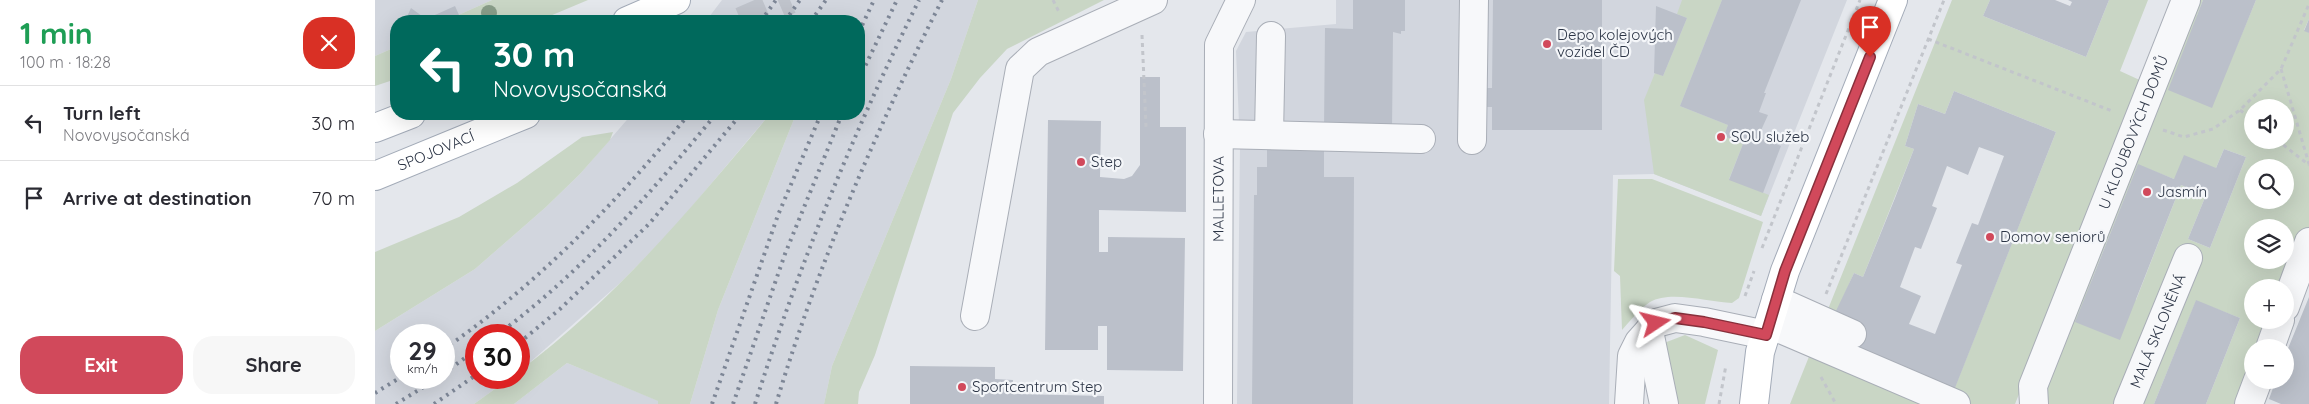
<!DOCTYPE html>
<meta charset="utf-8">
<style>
:root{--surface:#fff;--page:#f7f7f7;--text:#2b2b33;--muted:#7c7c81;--line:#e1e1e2;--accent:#d1495b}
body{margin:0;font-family:Quicksand,sans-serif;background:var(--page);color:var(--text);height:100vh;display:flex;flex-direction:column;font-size:19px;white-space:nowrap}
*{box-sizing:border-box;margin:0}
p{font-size:16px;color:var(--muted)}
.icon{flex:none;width:28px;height:28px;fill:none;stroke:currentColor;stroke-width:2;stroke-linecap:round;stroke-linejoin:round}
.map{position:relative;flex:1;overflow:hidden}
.details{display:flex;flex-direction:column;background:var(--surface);width:375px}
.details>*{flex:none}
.banner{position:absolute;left:15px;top:15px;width:475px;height:105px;border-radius:20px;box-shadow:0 5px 20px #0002;background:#00695c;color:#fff;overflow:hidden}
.fabs{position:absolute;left:1869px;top:99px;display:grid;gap:10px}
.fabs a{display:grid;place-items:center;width:50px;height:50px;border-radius:50%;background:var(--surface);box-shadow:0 5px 20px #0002;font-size:25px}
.speed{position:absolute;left:15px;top:324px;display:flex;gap:10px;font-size:25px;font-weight:700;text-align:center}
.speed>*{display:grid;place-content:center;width:65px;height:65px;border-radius:50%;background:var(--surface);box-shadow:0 5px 20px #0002;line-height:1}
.speed small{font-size:12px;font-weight:400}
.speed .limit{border:8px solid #d22;background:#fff;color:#111}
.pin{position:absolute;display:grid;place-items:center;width:42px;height:42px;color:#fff;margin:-51px -21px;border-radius:50% 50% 50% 0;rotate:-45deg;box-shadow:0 0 5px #0007}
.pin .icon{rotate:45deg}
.me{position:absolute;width:55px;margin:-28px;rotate:80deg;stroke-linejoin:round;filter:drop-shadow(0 0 4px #0008)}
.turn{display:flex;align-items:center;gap:18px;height:105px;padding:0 20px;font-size:22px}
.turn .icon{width:65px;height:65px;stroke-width:2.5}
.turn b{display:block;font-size:35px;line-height:42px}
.round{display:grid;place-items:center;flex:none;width:52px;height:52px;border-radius:20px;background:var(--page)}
.overview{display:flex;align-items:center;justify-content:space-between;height:85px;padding:0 20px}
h1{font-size:30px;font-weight:700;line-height:38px;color:#1e9e55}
.cta{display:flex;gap:10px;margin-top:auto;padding:10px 20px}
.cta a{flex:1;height:58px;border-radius:20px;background:var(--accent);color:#fff;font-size:20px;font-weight:700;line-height:58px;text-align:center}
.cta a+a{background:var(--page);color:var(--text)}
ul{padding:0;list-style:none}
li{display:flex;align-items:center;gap:15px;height:75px;padding:0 20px;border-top:1px solid var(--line)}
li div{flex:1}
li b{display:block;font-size:19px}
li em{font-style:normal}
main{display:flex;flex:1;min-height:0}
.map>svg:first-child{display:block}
.built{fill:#d2d6de;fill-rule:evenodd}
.green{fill:#c9d6c5;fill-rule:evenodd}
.building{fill:#bbc0ca;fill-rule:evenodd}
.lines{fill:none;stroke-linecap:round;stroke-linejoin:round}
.major-tunnel{stroke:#bfc3cb;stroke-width:28;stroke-dasharray:28 14;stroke-linecap:butt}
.minor-casing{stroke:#a9aeb7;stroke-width:30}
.major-casing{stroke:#a3abb8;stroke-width:30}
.path{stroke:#c2c5cb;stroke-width:3;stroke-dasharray:4 4;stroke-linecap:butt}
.minor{stroke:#f7f8fa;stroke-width:28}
.major{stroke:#fff;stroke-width:28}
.rail{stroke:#7d8696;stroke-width:4;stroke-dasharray:2.5 5;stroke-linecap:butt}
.tree{fill:#899d89}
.route-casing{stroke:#882f3b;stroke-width:12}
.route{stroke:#d1495b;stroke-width:9}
.poi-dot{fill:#d1495b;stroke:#f4f6f9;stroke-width:2}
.labels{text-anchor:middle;stroke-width:4.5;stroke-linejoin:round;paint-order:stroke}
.poi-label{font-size:15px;fill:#2b3445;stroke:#f4f6f9;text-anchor:start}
.street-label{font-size:15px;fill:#2b3445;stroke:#f4f6f9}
</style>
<main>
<section class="details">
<div class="overview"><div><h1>1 min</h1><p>100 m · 18:28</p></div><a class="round" style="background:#d93025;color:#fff"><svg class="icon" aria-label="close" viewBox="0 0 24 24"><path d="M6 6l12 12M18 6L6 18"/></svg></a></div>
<ul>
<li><svg class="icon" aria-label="left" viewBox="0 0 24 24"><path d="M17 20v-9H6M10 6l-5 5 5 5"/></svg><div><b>Turn left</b><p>Novovysočanská</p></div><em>30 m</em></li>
<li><svg class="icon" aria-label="arrive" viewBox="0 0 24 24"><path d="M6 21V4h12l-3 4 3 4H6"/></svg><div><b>Arrive at destination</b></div><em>70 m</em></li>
</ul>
<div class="cta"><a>Exit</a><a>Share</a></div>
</section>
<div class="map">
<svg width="1934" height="404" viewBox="0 0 1934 404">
<rect width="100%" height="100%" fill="#e4e7ec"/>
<!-- built -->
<path class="built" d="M0 0H117L70 21H21V43L16 49 0 56Z
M347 0H603L576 79 457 366 449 404H315L343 310 421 114H484V21H331Z
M961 0H1472L1386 216 1279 174 1238 175 1234 404H862L865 147 861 51 871 32 961 24Z
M257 114H395L298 229 245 283 153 364 144 371V335H101V378H135L99 404H0V331L100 269 171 207 205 174ZM26 335H69V378H26Z
M192 363 284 401 283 404H139Z"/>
<!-- green -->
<path class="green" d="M117 0H213L163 21H70Z
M603 0H729L632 49 605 78 578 113 500 355 484 392 483 404H449L457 366 576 79Z
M1307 0H1347L1305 106 1353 125 1349 136 1368 144 1354 179 1394 195 1386 216 1279 174 1269 100 1280 73 1288 76 1312 18 1302 14Z
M1577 0H1615L1608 16 1711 57 1734 0H1773L1745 71 1769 82 1640 404H1415ZM1579 91 1681 132 1580 387 1486 323 1461 313 1479 273 1488 277 1539 149 1530 146 1543 104 1570 114Z
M1822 0H1828L1822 16 1853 67 1881 0H1934V19L1929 30 1934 33V233L1910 288H1878V320H1899L1888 347 1878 348 1877 373 1863 404H1831L1865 318 1821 301 1779 404H1668V393ZM1878 108H1910V140H1878ZM1849 149 1871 157 1835 248 1813 239 1831 195 1806 185 1761 300 1716 282 1763 165 1799 179 1841 168ZM1878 168H1910V200H1878ZM1878 228H1910V260H1878Z
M21 43V79L0 86V56L16 49Z
M395 114H421L343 310 315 404H283V401L192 363 139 404H99L135 378H144V371C241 299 318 206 395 114Z
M238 132 235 140 205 174 171 207 100 269 0 331V252L84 217 142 183 207 137Z
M1243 179H1277L1388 222 1364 298 1357 303C1334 302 1295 290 1275 302 1265 309 1255 321 1247 330L1245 276 1239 271Z
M1310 335 1343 350 1330 404H1299L1289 343Z"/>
<!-- building -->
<path class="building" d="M978 0H1030V31H1026V34L1018 32 1017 130 949 129 950 28 978 29Z
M1118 0H1227V130H1117V107H1109V88H1117Z
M1347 0H1426L1389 93H1391L1384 112 1393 115 1383 137 1406 146 1388 193 1354 180 1368 144 1349 136 1353 125 1305 106Z
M1615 0H1680L1695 6 1697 2 1693 0H1734L1711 57 1608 16Z
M1828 0H1881L1837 108 1793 90Z
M80 6 84 15 70 21H30L36 8 51 19Z
M1281 6 1312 18 1288 76 1279 73Z
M1934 19V33L1929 31Z
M765 77H785V127H811V212L724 210V252H733V237L810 238 808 371 732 370V326H723V350H670L673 120 726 121 725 177 749 179 757 176 765 165Z
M1579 91 1681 132 1580 388 1477 347 1486 323 1460 313 1479 273 1488 277 1520 198 1539 149 1530 146 1543 104 1570 114ZM1604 147 1629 156 1603 225 1597 223 1581 263 1587 265 1560 334 1534 324 1546 296 1525 287 1540 247 1546 249 1562 208 1557 206 1572 166 1593 175Z
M892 149 949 151V177H979L978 404H877L879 195H882V167H892Z
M1849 149 1871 157 1835 248 1813 239 1831 195 1806 185 1745 340 1700 322 1763 164 1799 179 1809 155 1841 168Z
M1934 297V404H1906L1894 399 1901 380H1910V356Z
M1821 300 1865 318 1831 404H1779Z
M535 366 620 367V379L638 380 637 394 729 396V404H535Z"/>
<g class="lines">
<!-- major-tunnel -->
<path class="major-tunnel" d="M366 21 415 0"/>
<!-- minor casing -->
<g class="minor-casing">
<g id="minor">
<path d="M843 134 1046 139"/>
<path d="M894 135 896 36"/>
<path d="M1097 140 1099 0"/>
<path d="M1401 300 1477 334"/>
<path d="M1910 307 1934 242"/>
<path d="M600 316 645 69 663 52 778 0"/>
<path d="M1394 324 1581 404"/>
<path d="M1274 331 1289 404"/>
<path d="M1895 348 1905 320"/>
<path id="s1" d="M843 404 844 45 866 0"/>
<path d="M1254 404 1257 356 1264 342 1281 323 1300 318 1329 322 1391 335"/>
<path id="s2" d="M1659 404 1658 386 1811 0"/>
<path id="s3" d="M1753 404 1813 258"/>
<path d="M1874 404 1883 380"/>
</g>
</g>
<!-- major casing -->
<g class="major-casing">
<g id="major">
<path d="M252 21 301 0"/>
<path d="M0 128 36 114"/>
<path id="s4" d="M0 176 151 114"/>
<path d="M1379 404 1385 352 1410 271 1518 0"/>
</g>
</g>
<!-- path -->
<path class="path" d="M678 0 685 14
M767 35 771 127
M1553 39 1737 111
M1906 69 1934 164
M1865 110 1878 120
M1788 130 1809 137 1838 129 1865 110 1906 69 1934 4
M1902 140 1934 165
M1387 248 1485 0
M1451 294 1569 0
M1370 296 1379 271
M1446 377 1461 404
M1344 404 1351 365"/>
<!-- minor -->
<use href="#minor" class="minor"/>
<!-- major -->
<use href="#major" class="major"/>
<!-- rail -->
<path class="rail" d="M386 21 401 0
M410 21 425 0
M436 21 451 0
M484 32 499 0
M484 79 522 0
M122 335C206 273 275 194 341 114
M144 343 185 309 274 224 366 114
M69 349C163 284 242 202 314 114
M69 373 101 350
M0 393 26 377
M21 404 63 378
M59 404 101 375
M337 404 403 215 446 114
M358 404 410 254 467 114
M380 404C424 265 479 131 544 0
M401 404C443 264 501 130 567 0"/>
</g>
<!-- trees -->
<circle class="tree" cx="114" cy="13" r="8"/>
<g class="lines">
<!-- route casing -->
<g class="route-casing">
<path id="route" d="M1281 323 1300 318 1329 322 1391 335 1410 271 1495 57"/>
</g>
<!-- route -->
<use href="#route" class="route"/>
</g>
<!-- markers -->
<g class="poi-dot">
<circle cx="1172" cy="44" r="5"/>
<circle cx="1346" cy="137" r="5"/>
<circle cx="706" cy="162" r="5"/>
<circle cx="1772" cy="192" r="5"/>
<circle cx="1615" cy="237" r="5"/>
<circle cx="587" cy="387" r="5"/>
</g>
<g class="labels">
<!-- poi labels -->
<g class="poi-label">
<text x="1182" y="40">Depo kolejových<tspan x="1182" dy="17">vozidel ČD</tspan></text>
<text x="1356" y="142">SOU služeb</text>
<text x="716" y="167">Step</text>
<text x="1782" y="197">Jasmín</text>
<text x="1625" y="242">Domov seniorů</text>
<text x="597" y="392">Sportcentrum Step</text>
</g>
<!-- street labels -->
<g class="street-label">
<text dy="5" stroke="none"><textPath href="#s2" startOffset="291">U KLOUBOVÝCH DOMŮ</textPath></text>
<text dy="5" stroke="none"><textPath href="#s4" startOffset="66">SPOJOVACÍ</textPath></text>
<text dy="5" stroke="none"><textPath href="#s1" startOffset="205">MALLETOVA</textPath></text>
<text dy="5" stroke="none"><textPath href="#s3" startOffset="79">MALÁ SKLONĚNÁ</textPath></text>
</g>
</g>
</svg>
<div class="fabs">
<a><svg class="icon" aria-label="sound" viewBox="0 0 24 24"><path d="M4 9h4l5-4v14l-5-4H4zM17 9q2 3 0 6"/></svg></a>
<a><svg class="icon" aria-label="search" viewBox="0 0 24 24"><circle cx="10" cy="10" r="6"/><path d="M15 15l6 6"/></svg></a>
<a><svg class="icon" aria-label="layers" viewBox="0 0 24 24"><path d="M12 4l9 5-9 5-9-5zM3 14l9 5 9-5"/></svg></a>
<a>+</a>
<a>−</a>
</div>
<div class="speed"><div>29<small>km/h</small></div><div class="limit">30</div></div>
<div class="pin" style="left:1495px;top:57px;background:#d93025"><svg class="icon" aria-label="arrive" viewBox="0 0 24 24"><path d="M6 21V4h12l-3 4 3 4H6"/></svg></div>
<svg class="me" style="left:1281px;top:323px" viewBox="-20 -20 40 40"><path d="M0-17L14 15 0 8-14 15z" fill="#d1495b" stroke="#fff" stroke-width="4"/></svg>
<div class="banner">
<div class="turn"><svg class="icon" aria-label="left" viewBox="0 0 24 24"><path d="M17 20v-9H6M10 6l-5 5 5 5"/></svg><div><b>30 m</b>Novovysočanská</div></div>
</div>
</div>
</main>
